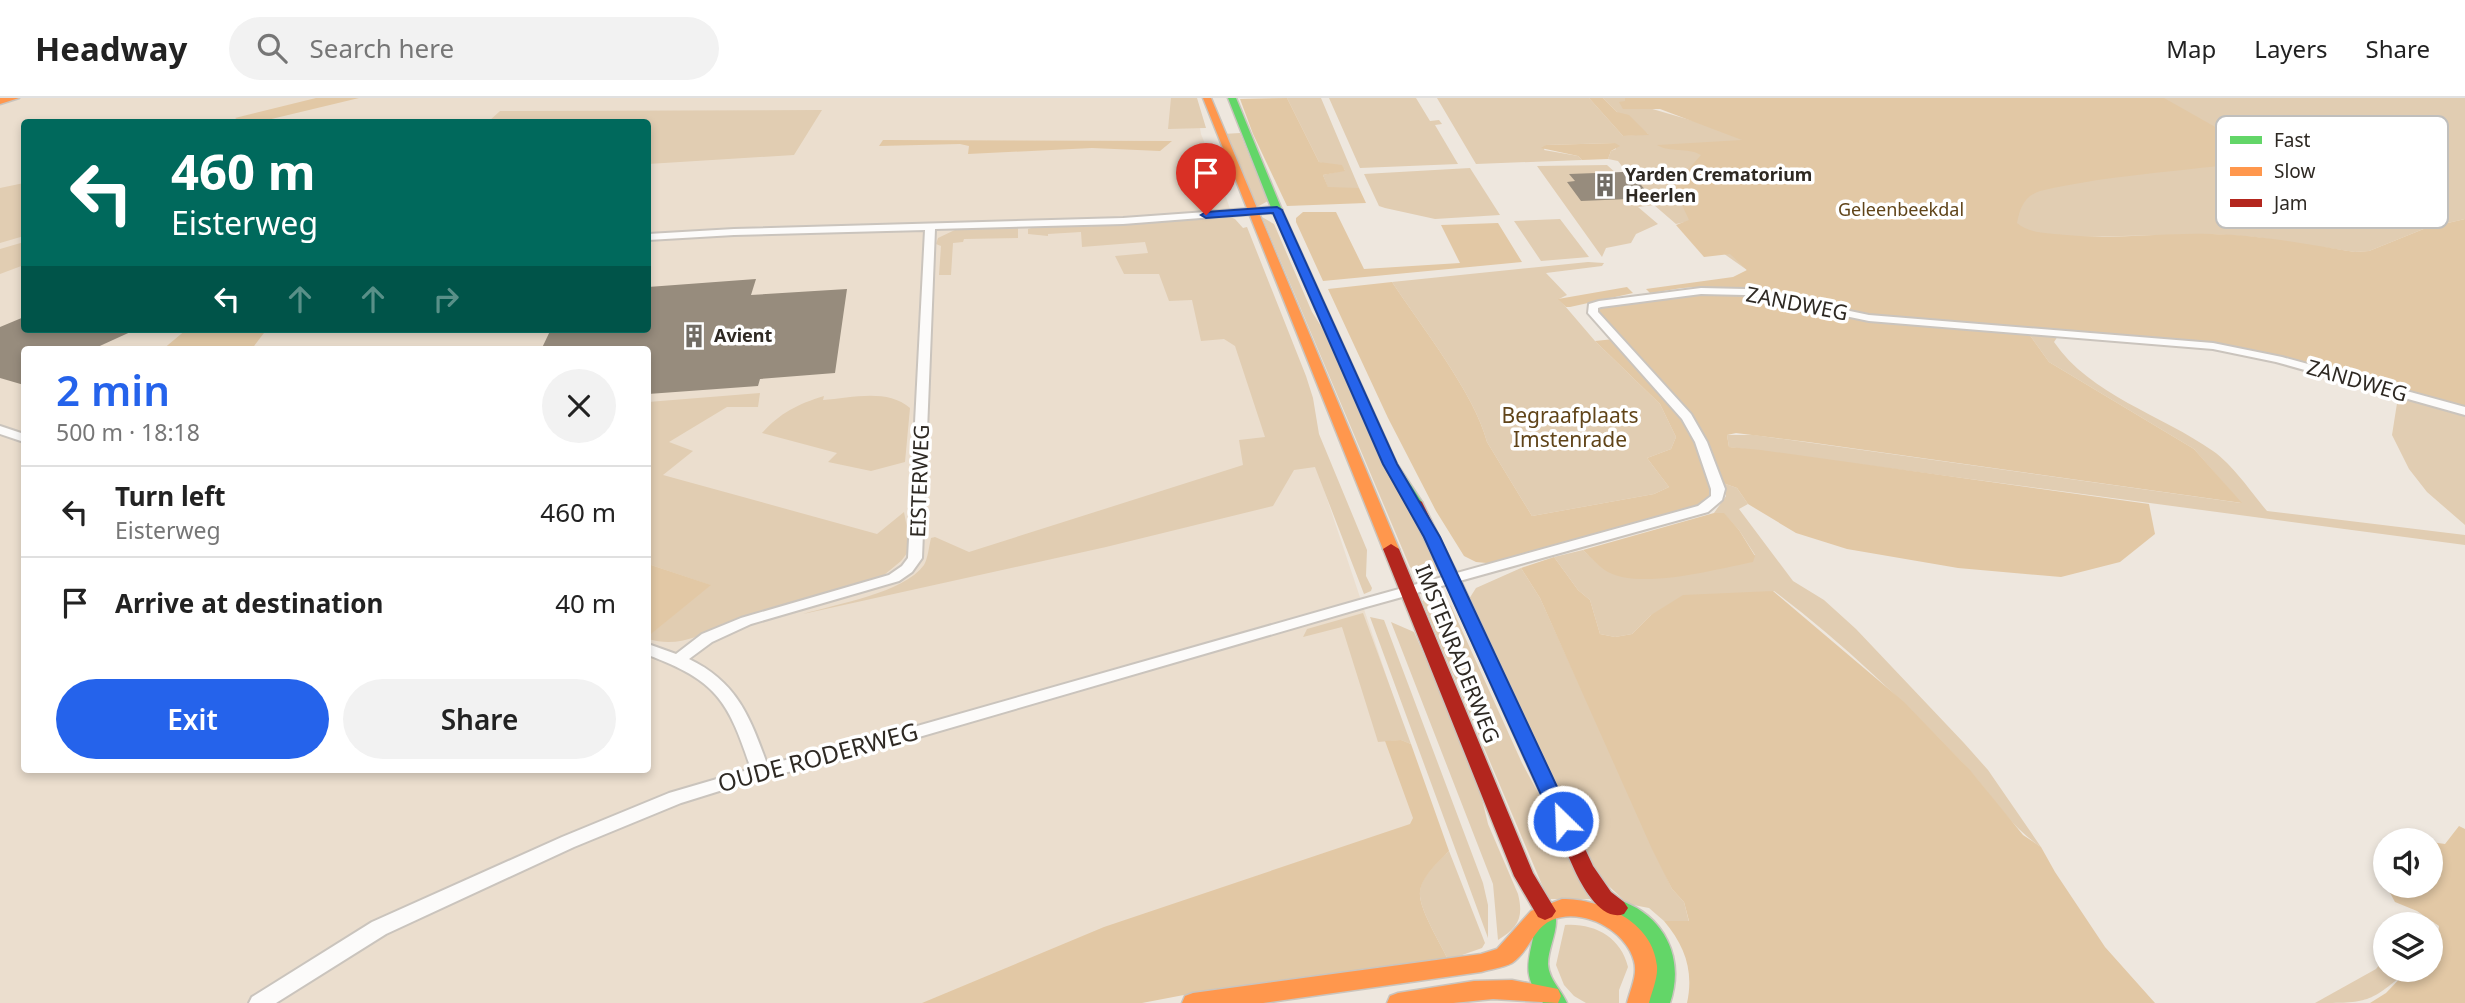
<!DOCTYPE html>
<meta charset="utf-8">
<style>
:root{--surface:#fff;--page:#f2f2f2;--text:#222;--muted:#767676;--line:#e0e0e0;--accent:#2563eb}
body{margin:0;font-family:"Noto Sans",sans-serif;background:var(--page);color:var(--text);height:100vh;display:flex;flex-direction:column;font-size:26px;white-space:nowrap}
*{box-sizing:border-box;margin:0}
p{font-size:23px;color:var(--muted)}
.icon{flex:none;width:38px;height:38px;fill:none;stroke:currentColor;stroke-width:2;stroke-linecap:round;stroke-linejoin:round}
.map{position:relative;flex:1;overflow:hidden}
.drawer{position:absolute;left:21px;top:248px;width:630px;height:427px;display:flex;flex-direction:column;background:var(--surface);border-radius:7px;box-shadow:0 4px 10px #0003}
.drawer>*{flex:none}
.hud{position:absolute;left:21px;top:21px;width:630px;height:214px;border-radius:7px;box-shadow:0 4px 10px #0003;background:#00695c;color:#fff;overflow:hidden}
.tools{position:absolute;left:2373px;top:730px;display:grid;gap:14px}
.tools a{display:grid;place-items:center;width:70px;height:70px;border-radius:50%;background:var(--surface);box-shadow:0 4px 10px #0003;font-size:35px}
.pin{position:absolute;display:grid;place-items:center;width:60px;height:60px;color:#fff;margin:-72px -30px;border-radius:50% 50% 50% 0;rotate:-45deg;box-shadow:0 0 7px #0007}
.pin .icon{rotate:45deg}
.me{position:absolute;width:77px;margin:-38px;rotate:336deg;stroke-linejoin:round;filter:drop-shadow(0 0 5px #0008)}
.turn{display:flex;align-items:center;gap:24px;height:147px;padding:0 35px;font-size:32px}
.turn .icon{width:91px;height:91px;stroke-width:2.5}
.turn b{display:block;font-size:49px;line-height:60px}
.lanes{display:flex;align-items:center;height:66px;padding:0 35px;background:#0003;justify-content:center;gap:35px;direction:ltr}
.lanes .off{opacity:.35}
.round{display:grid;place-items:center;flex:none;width:74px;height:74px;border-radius:37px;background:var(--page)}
.head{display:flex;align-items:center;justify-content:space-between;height:119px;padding:0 35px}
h1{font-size:42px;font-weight:600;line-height:52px;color:var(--accent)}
.primary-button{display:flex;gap:14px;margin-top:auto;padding:14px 35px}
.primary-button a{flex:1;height:80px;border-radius:42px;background:var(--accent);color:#fff;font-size:28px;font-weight:600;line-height:80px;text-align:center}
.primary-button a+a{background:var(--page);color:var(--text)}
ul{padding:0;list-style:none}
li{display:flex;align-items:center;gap:21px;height:91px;padding:0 35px;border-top:2px solid var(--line)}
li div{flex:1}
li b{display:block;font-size:26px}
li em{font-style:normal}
header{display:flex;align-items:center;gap:42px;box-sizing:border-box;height:98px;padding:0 35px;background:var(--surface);border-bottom:2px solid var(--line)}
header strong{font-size:33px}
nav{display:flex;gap:38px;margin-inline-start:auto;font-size:24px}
.search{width:490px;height:63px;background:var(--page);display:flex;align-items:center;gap:18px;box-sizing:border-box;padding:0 24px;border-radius:38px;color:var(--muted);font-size:26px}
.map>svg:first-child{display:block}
.built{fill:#ebdece;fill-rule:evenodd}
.green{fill:#e1cdb2}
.forest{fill:#e2c8a5}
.building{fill:#978c7d}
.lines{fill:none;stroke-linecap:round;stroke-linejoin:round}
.street-casing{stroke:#cac4bd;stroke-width:4}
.fast-casing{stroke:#cac4bd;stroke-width:3}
.slow-casing{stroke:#cac4bd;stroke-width:3}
.jam-casing{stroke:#cac4bd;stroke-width:3}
.street{fill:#fcfbfa;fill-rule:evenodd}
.fast{fill:#63d668;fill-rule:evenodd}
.slow{fill:#ff974d;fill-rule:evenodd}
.jam{fill:#b3261e;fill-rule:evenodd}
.route{fill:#2563eb;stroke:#184099;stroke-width:2}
.labels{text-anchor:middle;stroke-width:7;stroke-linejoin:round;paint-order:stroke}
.far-poi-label{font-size:18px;font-weight:bold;fill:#2e2923;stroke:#fff;text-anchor:start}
.far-park-label{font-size:18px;fill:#604419;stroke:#fff}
.street-label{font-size:21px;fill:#2e2923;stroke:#fff}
.park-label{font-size:21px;fill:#604419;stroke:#fff}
.near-street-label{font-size:24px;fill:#2e2923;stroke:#fff}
.key{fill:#fff;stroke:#c0bfbd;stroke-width:2}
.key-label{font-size:19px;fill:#2e2923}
</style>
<header>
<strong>Headway</strong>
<div class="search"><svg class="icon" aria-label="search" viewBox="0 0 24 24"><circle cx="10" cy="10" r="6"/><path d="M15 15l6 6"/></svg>Search here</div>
<nav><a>Map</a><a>Layers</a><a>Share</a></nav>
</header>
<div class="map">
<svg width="2465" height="905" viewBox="0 0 2465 905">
<rect width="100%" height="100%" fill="#eee7de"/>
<!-- built -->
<path class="built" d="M15 0H1195L1201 36 1226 99 1457 789 958 905H0V3ZM24 24H648V231H24ZM24 252H648V672H24Z"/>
<!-- green -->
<path class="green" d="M1171 0H1197L1206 30 1168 31Z
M1287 0H1321L1359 90H1328L1323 77 1345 72 1319 64Z
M1329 0H1416L1430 23 1439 22 1442 26 1435 27 1458 66 1360 70Z
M1437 0H1589L1623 38 1648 36 1617 14 1603 0H1625V3L1745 38 1636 0H2465V121L2426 130 2369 153 2355 154 2255 139 2212 136 2077 139 2372 158 2465 123V427L2427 394 2409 371 2392 337 2398 299 2304 269 2218 251 2058 238 2054 244C2090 297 2162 317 2213 353 2232 366 2252 395 2267 413L2465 437V447L1729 349 1727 337H1754L2241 405 2194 351 2049 264 2029 236 1748 194 1745 175 1747 172 1703 141 1690 123 1676 126 1654 107 1638 109 1658 126 1636 136 1631 145 1606 150 1602 159 1537 68 1607 67 1618 77 1628 76 1618 63 1608 61 1611 53 1616 51 1615 45 1546 47 1544 52 1578 58 1582 62 1476 66Z
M822 12 794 57 648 66V24H488L500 13Z
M1240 35 1268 103 1257 109 1223 36Z
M1470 70 1500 117 1435 121 1385 110 1379 108 1364 76Z
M24 85V138L0 145V90Z
M1230 119 1235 121 1243 130 1247 129 1306 278 1313 300 1319 336 1367 452 1366 478 1372 490 1371 493 1364 496 1315 369 1294 372 1273 408 1106 449 803 516C836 506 904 495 924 467 928 460 929 448 931 440L935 439 969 454 1243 367 1239 342 1265 339 1235 248 1224 241 1201 243 1192 202 1169 203 1159 176H1124L1115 158 1148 155 1145 144 1082 149 1081 134 1048 136V138L1028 136V131L1038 128 1080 129Z
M1262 119 1274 126 1312 214 1331 244 1400 393 1440 472 1421 477 1410 469Z
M1560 121 1589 159 1541 163 1514 123Z
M1013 128 1018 130V140L964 141 963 144 953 145 951 177H939L941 148 936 146 938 140 959 130Z
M24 144V167L0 176V151Z
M1588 164 1604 165 1602 168 1546 175 1567 197 1559 201 1595 243 1660 306 1676 339 1671 351 1647 360 1669 389 1654 396 1532 418 1487 344C1475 296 1421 228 1392 184Z
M760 295 758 309H727L669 344 693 353 663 377 877 436 904 414 911 450 901 463 884 477 722 526C698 540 675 549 648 541V538L710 487 648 466V304Z
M824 298 823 302C851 300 887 290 910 310L905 364 871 373 828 364 837 355 762 335C780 315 798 306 824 298Z
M1720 384 1737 390 1748 406 1739 411 1793 483 1824 502 1856 531 1964 645 1988 672 2041 749C2008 727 1988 691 1961 663 1903 603 1841 543 1774 493L1651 517 1632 536 1615 539 1600 536 1590 502 1578 492 1554 459 1583 452 1603 470 1755 457 1739 432 1724 416 1714 415 1726 398Z
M1521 470 1540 500 1672 791 1684 804 1689 824 1664 823 1649 810 1628 806 1598 778 1469 501 1476 490Z
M1431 499 1443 501 1451 508 1522 665 1596 801H1548L1422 503Z
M1363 515 1411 646 1401 642 1378 644 1342 529 1303 539 1307 531Z
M1370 519 1384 522 1483 785 1488 807V840Z
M1391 524 1414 534 1475 672 1488 726 1518 796C1524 820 1518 830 1498 842L1493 786Z
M1449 753 1485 845 1482 850 1448 862C1441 846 1418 810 1420 794 1421 777 1439 764 1449 753Z
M1565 827C1594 825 1621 839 1628 869L1619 892V905H1586L1574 898 1564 887 1556 867Z
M2385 860V872H2408C2370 905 2368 905 2315 905L2376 871Z"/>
<!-- forest -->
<path class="forest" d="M316 0H359L259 24H242L235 20Z
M1287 0 1319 64 1342 67 1345 73 1323 77 1328 89 1359 90 1366 105 1287 108 1253 36 1240 1Z
M1589 0H1603L1617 14 1629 17 1649 37 1623 38Z
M1625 0H2164L2272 61C2195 73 2117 75 2040 93 2025 98 2020 109 2017 125 2029 136 2051 135 2067 137 2115 142 2164 134 2212 136 2260 137 2308 146 2355 154L2369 153 2426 130 2465 121V312L2308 267 2230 248 1889 220C1825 212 1762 188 1698 189 1682 189 1666 193 1650 195L1646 191 1733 179 1747 172 1730 156 1704 159 1676 127 1689 122 1675 92 1678 83 1701 57C1687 49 1670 55 1657 47L1742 42 1660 11H1623L1619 4 1625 3Z
M883 42 1172 43 1160 53 1092 50 968 56 969 48 960 46 879 48Z
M1615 45 1620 48 1611 53 1608 61 1582 62 1578 58 1541 50 1546 47Z
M1303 114H1336L1364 171 1460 165 1441 127 1498 125 1522 164 1323 183 1296 124V120Z
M1392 184C1421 228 1475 296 1487 344L1532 418 1654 396 1669 389 1647 360 1671 351 1676 339 1660 306 1595 243 1614 241 1680 313 1697 344 1713 396 1707 403 1690 411 1497 466 1476 464 1464 458 1436 413 1388 320 1328 191Z
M1627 189 1633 195 1570 209H1566L1558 201Z
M1739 195 1844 217 2029 236 2049 264 2194 351 2242 405 1808 344 1736 335 1727 337 1729 349 1761 352 2149 406 2155 436 2120 464 2061 479 1958 470 1847 451 1796 435 1748 406 1737 390 1720 384 1705 345 1596 216 1601 207 1661 196Z
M187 231H267L251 252H162Z
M1714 415H1724L1739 432 1755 458 1753 464C1717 471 1641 492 1608 474 1599 469 1591 459 1583 452Z
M1554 459 1578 492 1590 502 1600 536 1615 539 1632 536 1651 517 1683 497 1773 493 1904 604 1970 672 2023 737 2041 749 2055 774 2105 849 2155 905H1687C1694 873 1685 848 1664 823H1689L1684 804 1672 791 1652 751 1540 500 1521 470Z
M648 466 711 487 651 536 648 535Z
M1401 642 1411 646 1449 753C1439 764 1422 777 1420 794 1418 810 1441 846 1448 862L1210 892 1142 905H922L1104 829 1410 726 1413 720 1385 643Z
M2459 728 2465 731V905H2370L2386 895 2408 872H2431V846L2438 839 2439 828 2417 813 2395 804 2389 793 2393 788H2431V744L2445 746Z"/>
<!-- building -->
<path class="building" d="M1623 74 1629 82 1636 81 1652 100 1581 103 1567 84 1575 83 1569 76Z
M756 181 751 197 847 191 835 275 760 281 758 288 648 296V252H541L551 231H648V189Z
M24 219V231H137L91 252H24V287L0 280V229Z"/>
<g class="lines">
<!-- street casing -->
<g class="street-casing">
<path id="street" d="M1277 109 1282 112 1280 114 1123 126 935 131 922 460 912 474 899 483 751 526 712 544 689 561C737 584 750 619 767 666L833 652 1356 503 1698 408 1711 398V391L1695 344 1682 321 1588 215 1589 206 1599 203 1701 190 1745 191 1869 217 2213 245 2282 259 2465 309V317L2276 264 2213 251 1869 223 1745 197 1701 196 1601 209 1598 210V214L1691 316 1707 344 1725 391 1722 402 1708 414 1366 509 833 664 761 680 681 705 574 749 386 836 276 905H249L252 899 372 824 562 739 669 695 751 671C728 602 717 583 648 557V546L676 556 702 536 741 520 889 477 902 468 908 460 925 132 734 137 648 142V136L734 131 1123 120Z
M0 328 24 336V344L0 336Z"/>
</g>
<!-- fast casing -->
<g class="fast-casing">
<path id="fast" d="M1228 0H1236L1282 112 1397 366 1422 404 1419 407H1409L1383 366 1272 112Z
M1619 802C1665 818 1685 860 1670 905H1648C1659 871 1654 848 1625 826 1618 821 1612 819 1608 811L1612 805Z
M1545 804 1552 807C1563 827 1548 846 1548 866 1549 882 1561 891 1567 905H1543C1522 877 1528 866 1534 835 1535 825 1533 816 1538 807Z"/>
</g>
<!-- slow casing -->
<g class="slow-casing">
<path id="slow" d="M0 0H19L0 6Z
M1203 0H1211L1399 451 1397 454H1385L1383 451Z
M1562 801C1601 801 1653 823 1657 868 1658 880 1652 893 1649 905H1627C1630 892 1638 877 1634 863 1626 832 1582 809 1552 822 1533 830 1529 854 1512 865 1503 870 1490 871 1481 874L1263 905H1182L1185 898 1193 895 1481 856 1497 851 1531 813Z
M1512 882 1558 891 1561 898 1558 905 1493 901 1453 905H1387L1390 898 1398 895 1474 883Z"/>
</g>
<!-- jam casing -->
<g class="jam-casing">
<path id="jam" d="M1414 399 1422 404 1460 481 1593 768 1611 794 1624 804 1628 810 1624 816C1602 824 1583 790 1575 773L1444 481 1406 404Z
M1391 446 1399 451 1533 775 1556 813 1552 819 1545 822 1538 819 1514 778 1383 451Z"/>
</g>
<!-- street -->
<use href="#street" class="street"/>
<!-- fast -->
<use href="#fast" class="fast"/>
<!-- slow -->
<use href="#slow" class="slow"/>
<!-- jam -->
<use href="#jam" class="jam"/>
</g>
<!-- route -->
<path class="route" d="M1277 109 1282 112 1397 366 1440 439 1573 723 1570 728 1563 731 1556 728 1553 723 1424 439 1383 366 1273 115 1206 120 1201 117 1206 114Z"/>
<!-- icons -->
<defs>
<g id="building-bare" transform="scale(1.89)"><path d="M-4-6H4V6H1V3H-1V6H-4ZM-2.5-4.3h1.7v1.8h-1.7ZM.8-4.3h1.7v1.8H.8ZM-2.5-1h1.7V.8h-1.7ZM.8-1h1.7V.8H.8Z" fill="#716c64" stroke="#fff" stroke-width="2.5" paint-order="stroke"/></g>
</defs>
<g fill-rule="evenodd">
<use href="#building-bare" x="1605" y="87"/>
<use href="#building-bare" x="694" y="238"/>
</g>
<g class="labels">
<!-- far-poi labels -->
<g class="far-poi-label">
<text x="1625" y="83">Yarden Crematorium<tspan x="1625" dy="21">Heerlen</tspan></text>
<text x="714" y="244">Avient</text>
</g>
<!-- far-park labels -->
<g class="far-park-label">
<text x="1901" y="118">Geleenbeekdal</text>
</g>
<!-- street labels -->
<g class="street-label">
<text transform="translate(1797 206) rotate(11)" y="7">ZANDWEG</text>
<text transform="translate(2357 283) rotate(16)" y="7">ZANDWEG</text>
<text transform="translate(920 383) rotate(-88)" y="7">EISTERWEG</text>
<text transform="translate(1457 556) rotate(68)" y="7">IMSTENRADERWEG</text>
</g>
<!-- park labels -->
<g class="park-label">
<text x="1570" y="325">Begraafplaats<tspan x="1570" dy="24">Imstenrade</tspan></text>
</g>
<!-- near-street labels -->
<g class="near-street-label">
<text transform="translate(818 660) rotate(-15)" y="8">OUDE RODERWEG</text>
</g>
</g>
<!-- legend -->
<rect x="2216" y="18" width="232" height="112" rx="10" class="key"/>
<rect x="2230" y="38" width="32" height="8" fill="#63d668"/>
<rect x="2230" y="69" width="32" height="9" fill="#ff974d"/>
<rect x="2230" y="101" width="32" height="8" fill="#b3261e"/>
<g class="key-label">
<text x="2274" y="49">Fast</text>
<text x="2274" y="80">Slow</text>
<text x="2274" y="112">Jam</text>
</g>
</svg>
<div class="tools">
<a><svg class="icon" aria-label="sound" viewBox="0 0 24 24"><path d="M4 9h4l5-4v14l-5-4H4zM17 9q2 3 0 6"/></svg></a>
<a><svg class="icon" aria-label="layers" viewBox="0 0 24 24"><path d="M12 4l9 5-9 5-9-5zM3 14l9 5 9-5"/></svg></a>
</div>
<div class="pin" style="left:1206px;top:117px;background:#d93025"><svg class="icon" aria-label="arrive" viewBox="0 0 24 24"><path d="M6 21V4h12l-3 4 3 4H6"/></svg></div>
<svg class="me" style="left:1563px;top:723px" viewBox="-20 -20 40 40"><circle r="17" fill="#2563eb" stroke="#fff" stroke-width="3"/><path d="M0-11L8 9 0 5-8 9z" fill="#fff"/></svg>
<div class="hud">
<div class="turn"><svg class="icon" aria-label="left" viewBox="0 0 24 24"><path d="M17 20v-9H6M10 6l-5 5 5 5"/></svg><div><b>460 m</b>Eisterweg</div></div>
<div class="lanes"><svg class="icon" aria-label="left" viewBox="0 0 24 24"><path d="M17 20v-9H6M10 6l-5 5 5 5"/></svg><svg class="icon off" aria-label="ahead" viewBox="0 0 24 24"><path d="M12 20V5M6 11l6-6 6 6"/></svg><svg class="icon off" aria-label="ahead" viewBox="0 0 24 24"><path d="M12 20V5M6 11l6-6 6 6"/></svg><svg class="icon off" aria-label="right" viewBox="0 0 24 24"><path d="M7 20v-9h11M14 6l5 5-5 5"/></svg></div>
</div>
<section class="drawer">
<div class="head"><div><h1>2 min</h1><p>500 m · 18:18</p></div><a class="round"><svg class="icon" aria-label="close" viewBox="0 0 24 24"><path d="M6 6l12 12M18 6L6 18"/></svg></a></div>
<ul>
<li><svg class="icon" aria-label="left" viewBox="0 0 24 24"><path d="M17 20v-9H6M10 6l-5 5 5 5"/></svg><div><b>Turn left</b><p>Eisterweg</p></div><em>460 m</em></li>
<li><svg class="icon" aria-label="arrive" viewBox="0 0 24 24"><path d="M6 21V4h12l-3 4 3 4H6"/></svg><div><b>Arrive at destination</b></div><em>40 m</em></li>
</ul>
<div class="primary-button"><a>Exit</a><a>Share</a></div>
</section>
</div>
